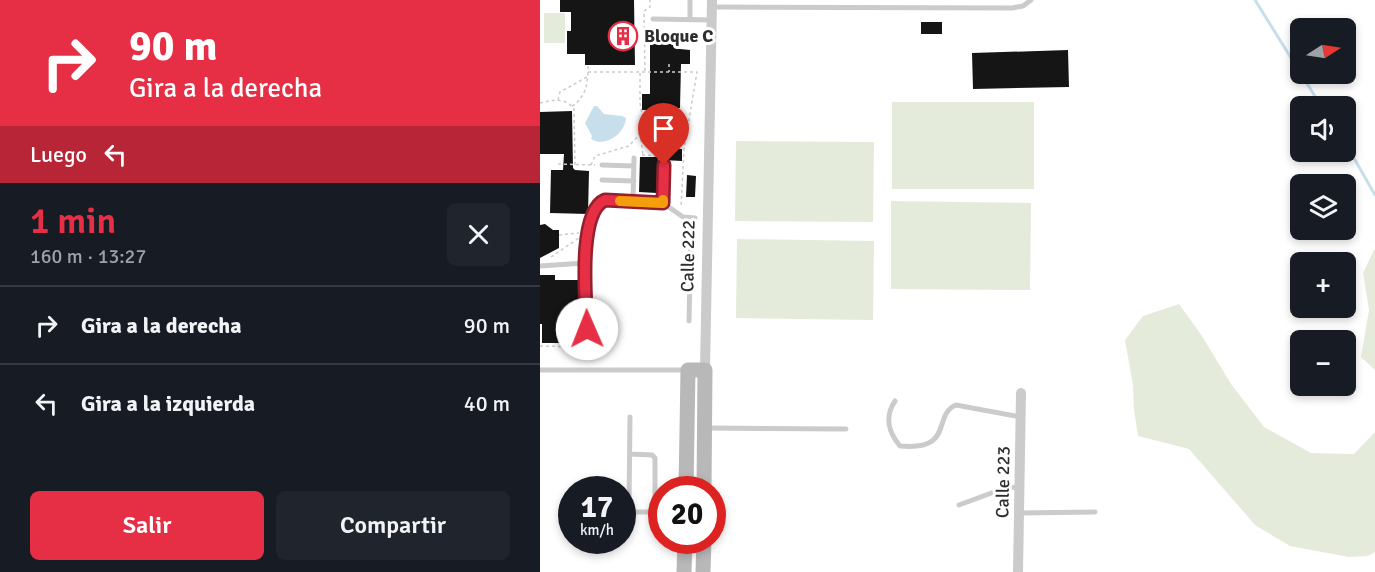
<!DOCTYPE html>
<html lang="es">
<meta charset="utf-8">
<style>
:root{--surface:#171b24;--page:#20242c;--text:#f1f3f6;--muted:#9ea1a6;--line:#363941;--accent:#e62f45}
body{margin:0;font-family:Signika,sans-serif;background:var(--page);color:var(--text);height:100vh;display:flex;flex-direction:column;font-size:22px;white-space:nowrap}
*{box-sizing:border-box;margin:0}
p{font-size:20px;color:var(--muted)}
.icon{flex:none;width:33px;height:33px;fill:none;stroke:currentColor;stroke-width:2;stroke-linecap:round;stroke-linejoin:round}
.map{position:relative;flex:1;overflow:hidden}
.panel{display:flex;flex-direction:column;background:var(--surface);width:540px}
.panel>*{flex:none}
.banner{background:#e62f45;color:#fff;overflow:hidden}
.needle{width:39px;rotate:78deg}
.controls{position:absolute;left:750px;top:18px;display:grid;gap:12px}
.controls a{display:grid;place-items:center;width:66px;height:66px;border-radius:9px;background:var(--surface);box-shadow:0 3px 9px #0003;font-size:30px}
.speed{position:absolute;left:18px;top:476px;display:flex;gap:12px;font-size:30px;font-weight:700;text-align:center}
.speed>*{display:grid;place-content:center;width:78px;height:78px;border-radius:50%;background:var(--surface);box-shadow:0 3px 9px #0003;line-height:1}
.speed small{font-size:15px;font-weight:400}
.speed .limit{border:9px solid #d22;background:#fff;color:#111}
.pin{position:absolute;display:grid;place-items:center;width:51px;height:51px;color:#fff;margin:-62px -26px;border-radius:50% 50% 50% 0;rotate:-45deg;box-shadow:0 0 6px #0007}
.pin .icon{rotate:45deg}
.me{position:absolute;width:66px;margin:-33px;rotate:359deg;stroke-linejoin:round;filter:drop-shadow(0 0 4px #0008)}
.turn{display:flex;align-items:center;gap:21px;height:126px;padding:0 30px;font-size:27px}
.turn .icon{width:78px;height:78px;stroke-width:2.5}
.turn b{display:block;font-size:42px;line-height:51px}
.then{display:flex;align-items:center;height:57px;padding:0 30px;background:#0003;gap:12px;font-size:22px}
.round{display:grid;place-items:center;flex:none;width:63px;height:63px;border-radius:9px;background:var(--page)}
.headline{display:flex;align-items:center;justify-content:space-between;height:102px;padding:0 30px}
h1{font-size:36px;font-weight:600;line-height:45px;color:var(--accent)}
.primary-button{display:flex;gap:12px;margin-top:auto;padding:12px 30px}
.primary-button a{flex:1;height:69px;border-radius:9px;background:var(--accent);color:#fff;font-size:24px;font-weight:600;line-height:69px;text-align:center}
.primary-button a+a{background:var(--page);color:var(--text)}
ul{padding:0;list-style:none}
li{display:flex;align-items:center;gap:18px;height:78px;padding:0 30px;border-top:2px solid var(--line)}
li div{flex:1}
li b{display:block;font-size:22px}
li em{font-style:normal}
main{display:flex;flex:1;min-height:0}
.map>svg:first-child{display:block}
.green{fill:#e5ebdb}
.water{fill:#c7dfeb}
.lines{fill:none;stroke-linecap:round;stroke-linejoin:round}
.stream{stroke:#c7dfeb;stroke-width:3}
.building{fill:#151515}
.path{stroke:#cbcbcb;stroke-width:1.5;stroke-dasharray:3 3;stroke-linecap:butt}
.lane{stroke:#cbcbcb;stroke-width:5}
.street{stroke:#cbcbcb;stroke-width:10}
.secondary{stroke:#b8b8b8;stroke-width:15}
.route-casing{stroke:#961f2d;stroke-width:15}
.route{stroke:#e62f45;stroke-width:10}
.slow{stroke:#f59e0b;stroke-width:10}
.labels{text-anchor:middle;stroke-width:6;stroke-linejoin:round;paint-order:stroke}
.poi-label{font-size:18px;font-weight:bold;fill:#2e2e2e;stroke:#fff;text-anchor:start}
.street-label{font-size:18px;fill:#2e2e2e;stroke:#fff}
</style>
<main>
<section class="panel">
<div class="banner">
<div class="turn"><svg class="icon" aria-label="right" viewBox="0 0 24 24"><path d="M7 20v-9h11M14 6l5 5-5 5"/></svg><div><b>90 m</b>Gira a la derecha</div></div>
<div class="then">Luego<svg class="icon" aria-label="left" viewBox="0 0 24 24"><path d="M17 20v-9H6M10 6l-5 5 5 5"/></svg></div>
</div>
<div class="headline"><div><h1>1 min</h1><p>160 m · 13:27</p></div><a class="round"><svg class="icon" aria-label="close" viewBox="0 0 24 24"><path d="M6 6l12 12M18 6L6 18"/></svg></a></div>
<ul>
<li><svg class="icon" aria-label="right" viewBox="0 0 24 24"><path d="M7 20v-9h11M14 6l5 5-5 5"/></svg><div><b>Gira a la derecha</b></div><em>90 m</em></li>
<li><svg class="icon" aria-label="left" viewBox="0 0 24 24"><path d="M17 20v-9H6M10 6l-5 5 5 5"/></svg><div><b>Gira a la izquierda</b></div><em>40 m</em></li>
</ul>
<div class="primary-button"><a>Salir</a><a>Compartir</a></div>
</section>
<div class="map">
<svg width="835" height="572" viewBox="0 0 835 572">
<rect width="100%" height="100%" fill="#fff"/>
<!-- green -->
<path class="green" d="M4 13H25V43H4Z
M352 102H494V189H352Z
M105 122 142 123V143H105Z
M196 141 334 142 333 222 195 221Z
M351 201 491 203 490 290 351 289Z
M197 239 334 241 333 320 196 318Z
M835 248V370L821 357 829 310 823 273Z
M639 304 662 336 691 384 724 427 771 453 814 454 835 432V552L828 556 809 557 750 546 715 525 649 449 598 436 594 410 593 385 585 340 603 316Z"/>
<!-- water -->
<path class="water" d="M54 106H57L64 114 82 116 86 118C85 134 65 148 51 139L52 136 45 123Z"/>
<g class="lines">
<!-- stream -->
<path class="stream" d="M715 0 781 106
M806 144 835 195"/>
</g>
<!-- building -->
<path class="building" d="M20 0H94L95 65H45V54H27V31H31V12H20Z
M381 22H402V34H381Z
M110 44H131L140 49 150 50V64H141L140 108H124V122L109 121V110H102V94H110Z
M528 50 529 87 433 89 432 53Z
M32 111 33 168 35 170 49 171 48 214 10 213 11 170H23L24 154H0V112Z
M124 148 142 149V161L124 160Z
M100 157H118L117 193 99 192Z
M147 175 156 176 155 197H146Z
M5 224 13 230H19V248L0 258V225Z
M0 275H15V280H38L40 343H2V324H0Z"/>
<g class="lines">
<!-- path -->
<path class="path" d="M129 64V72
M105 71 104 11 110 7V0
M48 72H157L144 149 141 207
M18 100 20 92 47 77
M0 103C13 100 25 97 34 109L35 165
M32 106C47 97 48 81 48 65
M100 133 103 155
M102 155 119 156 122 159
M18 164 55 165
M51 165 55 156 89 146 99 135 103 120 100 103V73
M19 235 39 233
M11 257 39 238
M0 346 42 347 43 338
M42 348 44 350 67 351"/>
<!-- lane -->
<path class="lane" d="M172 7 472 8 483 6 491 0
M113 19 171 20
M150 20V0
M62 165 94 166
M62 180 94 181
M93 201 94 158
M123 203 125 165
M145 218 151 233 149 321
M0 266 45 263
M65 336 51 335 47 329C46 303 37 212 65 200L123 203 143 217 155 218
M0 370H146
M355 401C344 417 349 433 360 446 415 451 392 415 416 405L481 417
M90 417 89 503 90 509 94 512H110L115 508V458L112 455 90 454
M167 428 306 429
M419 505 465 488 479 487
M479 513 555 512"/>
<!-- street -->
<path class="street" d="M165 370 172 0
M478 572 481 393"/>
<!-- secondary -->
<path class="secondary" d="M146 489 148 370H165L164 489
M144 572 145 540
M163 572 164 540"/>
</g>
<g class="lines">
<!-- route casing -->
<g class="route-casing">
<path id="route" d="M47 329C46 302 37 212 65 200L123 203 124 165"/>
</g>
<!-- route -->
<use href="#route" class="route"/>
<!-- slow -->
<path class="slow" d="M80 201 123 203V200"/>
</g>
<!-- icons -->
<defs>
<g id="building-ring" transform="scale(1.5)"><circle r="9.5" fill="#fff" stroke="#e62f45" stroke-width="1.5"/><path d="M-4-6H4V6H1V3H-1V6H-4ZM-2.5-4.3h1.7v1.8h-1.7ZM.8-4.3h1.7v1.8H.8ZM-2.5-1h1.7V.8h-1.7ZM.8-1h1.7V.8H.8Z" fill="#e62f45"/></g>
</defs>
<g fill-rule="evenodd">
<use href="#building-ring" x="83" y="36"/>
</g>
<g class="labels">
<!-- poi labels -->
<g class="poi-label">
<text x="104" y="42">Bloque C</text>
</g>
<!-- street labels -->
<g class="street-label">
<text transform="translate(148 256) rotate(-89)" y="6">Calle 222</text>
<text transform="translate(463 482) rotate(-89)" y="6">Calle 223</text>
</g>
</g>
</svg>
<div class="controls">
<a><svg class="needle" viewBox="-14 -14 28 28"><path d="M0-13l5 13h-10z" fill="#e53935"/><path d="M0 13l5-13h-10z" fill="#9ea1a6"/></svg></a>
<a><svg class="icon" aria-label="sound" viewBox="0 0 24 24"><path d="M4 9h4l5-4v14l-5-4H4zM17 9q2 3 0 6"/></svg></a>
<a><svg class="icon" aria-label="layers" viewBox="0 0 24 24"><path d="M12 4l9 5-9 5-9-5zM3 14l9 5 9-5"/></svg></a>
<a>+</a>
<a>−</a>
</div>
<div class="speed"><div>17<small>km/h</small></div><div class="limit">20</div></div>
<div class="pin" style="left:124px;top:165px;background:#d93025"><svg class="icon" aria-label="arrive" viewBox="0 0 24 24"><path d="M6 21V4h12l-3 4 3 4H6"/></svg></div>
<svg class="me" style="left:47px;top:329px" viewBox="-20 -20 40 40"><circle r="19" fill="#fff"/><path d="M0-13L10 11 0 6-10 11z" fill="#e62f45"/></svg>
</div>
</main>
